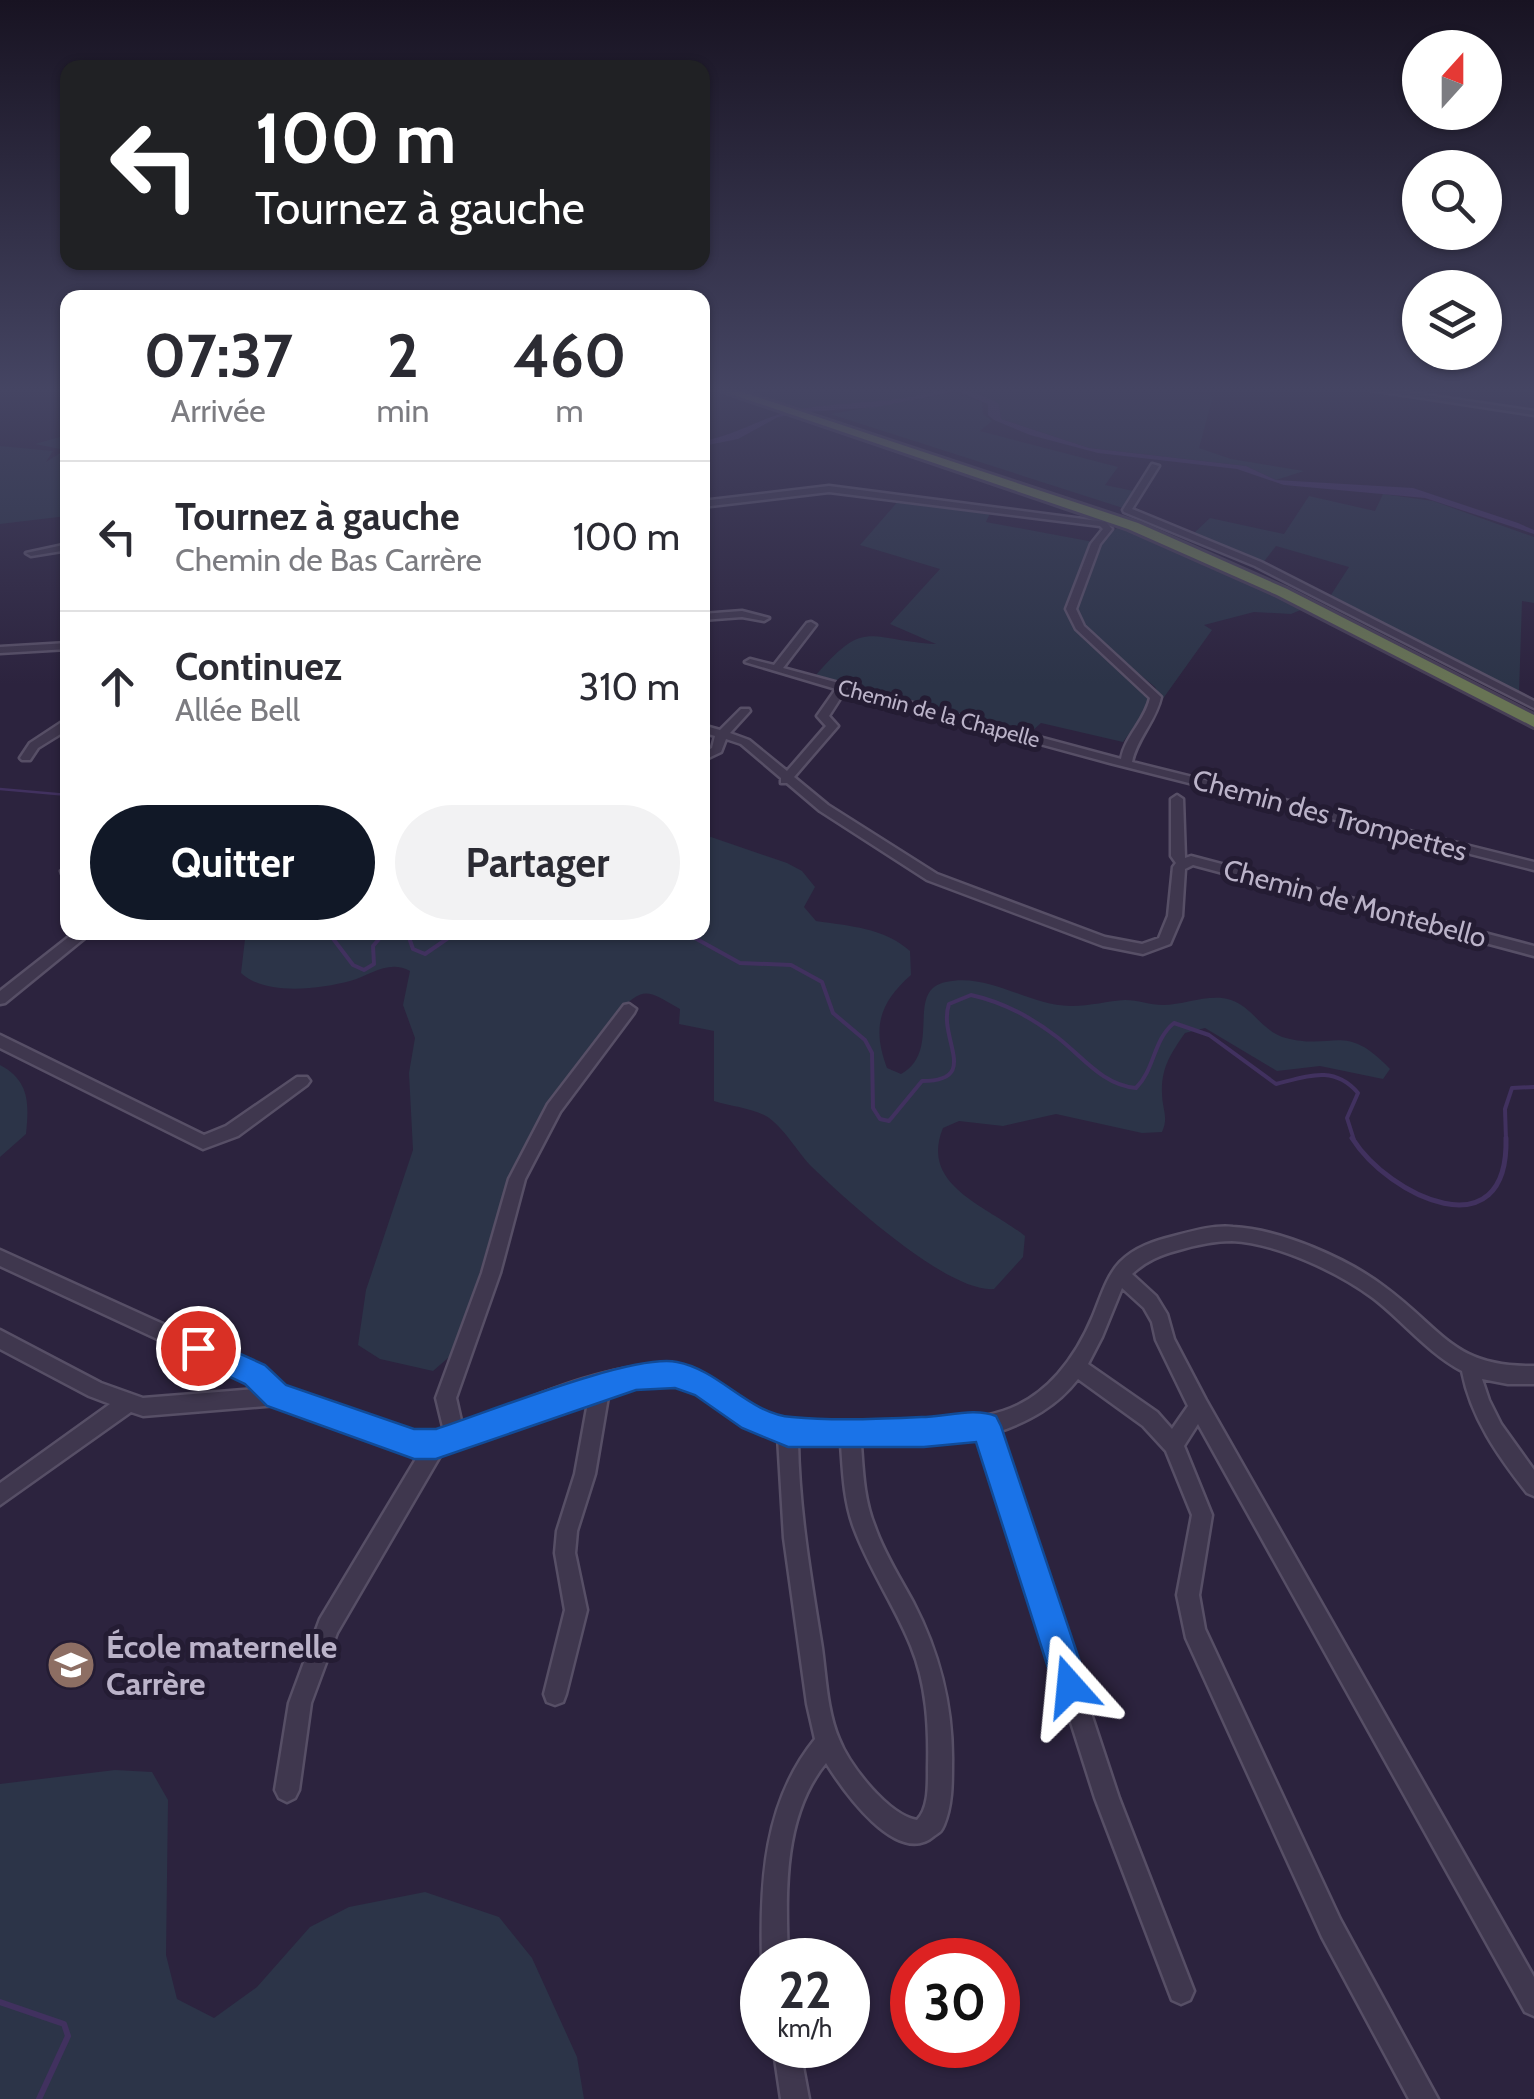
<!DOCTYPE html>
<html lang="fr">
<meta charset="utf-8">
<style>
:root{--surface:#fff;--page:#f2f2f3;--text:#2b2b33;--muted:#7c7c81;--line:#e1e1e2;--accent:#111827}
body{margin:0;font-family:Cabin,sans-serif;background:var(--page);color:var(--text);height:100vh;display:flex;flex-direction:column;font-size:38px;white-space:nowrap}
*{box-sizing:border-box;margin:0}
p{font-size:32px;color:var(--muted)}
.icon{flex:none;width:55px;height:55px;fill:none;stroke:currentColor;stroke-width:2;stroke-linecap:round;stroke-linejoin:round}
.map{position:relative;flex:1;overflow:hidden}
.side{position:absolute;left:60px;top:290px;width:650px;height:650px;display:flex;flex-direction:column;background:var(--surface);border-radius:20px;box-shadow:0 2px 8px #0004}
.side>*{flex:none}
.banner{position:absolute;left:60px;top:60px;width:650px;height:210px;border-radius:20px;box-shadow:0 2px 8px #0004;background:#202124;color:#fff;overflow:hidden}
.needle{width:65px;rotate:21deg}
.fabs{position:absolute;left:1402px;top:30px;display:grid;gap:20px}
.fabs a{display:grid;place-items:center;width:100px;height:100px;border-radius:50%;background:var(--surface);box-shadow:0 2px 8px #0004;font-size:50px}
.speed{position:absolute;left:740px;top:1938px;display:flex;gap:20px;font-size:50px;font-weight:700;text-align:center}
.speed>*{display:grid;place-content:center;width:130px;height:130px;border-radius:50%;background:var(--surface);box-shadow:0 2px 8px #0004;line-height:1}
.speed small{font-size:25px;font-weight:400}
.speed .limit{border:15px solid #d22;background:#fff;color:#111}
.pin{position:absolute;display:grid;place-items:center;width:85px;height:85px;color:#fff;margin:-42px;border:5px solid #fff;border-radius:50%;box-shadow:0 2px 10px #0007}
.me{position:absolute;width:110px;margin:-55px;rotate:342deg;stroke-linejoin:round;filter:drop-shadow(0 0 8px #0008)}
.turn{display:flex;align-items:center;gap:35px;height:210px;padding:0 30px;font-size:45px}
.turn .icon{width:130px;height:130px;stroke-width:2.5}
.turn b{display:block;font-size:70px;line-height:85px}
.eta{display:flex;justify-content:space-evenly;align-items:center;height:170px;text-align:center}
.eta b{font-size:60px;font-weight:700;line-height:70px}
.button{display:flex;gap:20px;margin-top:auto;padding:20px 30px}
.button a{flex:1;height:115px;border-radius:60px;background:var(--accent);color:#fff;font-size:40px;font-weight:700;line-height:115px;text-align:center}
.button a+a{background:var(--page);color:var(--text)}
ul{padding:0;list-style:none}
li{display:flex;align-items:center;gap:30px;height:150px;padding:0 30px;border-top:2px solid var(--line)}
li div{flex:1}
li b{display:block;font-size:38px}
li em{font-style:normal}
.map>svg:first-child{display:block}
.green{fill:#2c3448}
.water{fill:#41315f}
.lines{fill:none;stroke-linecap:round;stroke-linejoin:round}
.stream-far3{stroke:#41315f;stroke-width:2.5}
.stream-far2{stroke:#41315f;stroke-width:4}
.stream-far1{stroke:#41315f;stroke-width:5}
.stream{stroke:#41315f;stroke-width:6}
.minor-casing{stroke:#574f66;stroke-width:5}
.highway-casing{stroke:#473f56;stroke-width:6}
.minor{fill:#3f374e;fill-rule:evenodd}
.highway{fill:#687454;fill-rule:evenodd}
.route{fill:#1a73e8;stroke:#114b97;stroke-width:2.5}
.labels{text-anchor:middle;stroke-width:10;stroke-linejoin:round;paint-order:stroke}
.far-street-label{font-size:22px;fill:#bbb3c9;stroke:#241c33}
.street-label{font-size:28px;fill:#bbb3c9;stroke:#241c33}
.near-poi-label{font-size:32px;font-weight:bold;fill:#bbb3c9;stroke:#241c33;text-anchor:start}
</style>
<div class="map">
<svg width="1534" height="2099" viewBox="0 0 1534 2099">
<rect width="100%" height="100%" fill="#2c233e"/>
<!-- green -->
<path class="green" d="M745 390H941L899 400 794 409Z
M974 390H1168L1213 396 1199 448 1231 459 1304 471 1276 480 1246 466 1089 448 1001 419 999 404Z
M954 393 982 402 983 414 992 421 980 431 1118 467 1105 485 1138 492 1126 509 830 414Z
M67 435V516L0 524V446L53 451 46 462 65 450 35 444Z
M1383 494 1433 501 1534 537V603L1522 601 1519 693 1329 598 1349 567 1276 546 1262 564 1193 534 1210 518 1284 534 1309 496 1375 511Z
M900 499 991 511 986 522 1099 543 1118 527 1197 557 1303 609 1291 614 1254 612 1204 625 1212 630 1162 700 1155 687 1103 644 1149 692 1152 703 1123 742 1041 723 1031 732 816 675C866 617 867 640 936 644L890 624 940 569 860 545Z
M711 837 787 863 802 871 815 887 804 907 816 921C850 926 884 928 910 951L911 975C879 1003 872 1028 887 1068L901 1074C943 1051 904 990 946 982 990 972 1030 1007 1072 1006 1090 1006 1108 1001 1125 1000 1138 1000 1150 1005 1163 1005 1185 1005 1210 993 1231 1000 1253 1007 1262 1032 1286 1038 1335 1051 1344 1021 1390 1069L1383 1079 1320 1066 1277 1071 1205 1028 1185 1033C1171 1053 1161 1068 1162 1093 1162 1109 1169 1117 1162 1132L1142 1133 1056 1114 1003 1126 959 1121 943 1128C919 1186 988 1206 1025 1236L1023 1257 994 1289C948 1293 846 1200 812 1167 798 1153 783 1126 766 1116 751 1108 730 1106 714 1101V1031L679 1024 680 1009C645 989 645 986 615 1014L503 1195 456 1351 433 1371 380 1359 358 1345 366 1290 413 1150 409 1073 415 1038 403 1005 410 971C389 959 371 975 350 981 320 989 265 996 241 973L245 939 254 932H353V937L363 932H702L703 838Z
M0 1065C30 1081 29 1104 26 1134L0 1157Z
M115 1770 152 1772 168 1800 166 1955 177 1999 214 2018 257 1987 310 1927 349 1907 425 1892 499 1917 532 1958 577 2057 584 2099H0V1784Z"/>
<!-- water -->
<path class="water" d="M941 390C964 390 979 391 999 404L1001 419 1089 448 1246 466 1276 480 1413 488 1518 523 1534 530V534L1425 498 1284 485 1237 469 1098 453 1030 435 994 420 988 415V404L957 391 877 407 806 412 778 417 738 439 703 446V441C737 435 765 415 800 409 847 401 894 404 941 390Z"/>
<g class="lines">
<!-- stream-far3 -->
<path class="stream-far3" d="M0 789 68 795"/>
<!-- stream-far2 -->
<path class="stream-far2" d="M328 932 353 965 364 970 374 964 373 946 385 932
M407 932 413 949 425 954 457 932
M684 932 740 963 791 965 822 982 833 1013 865 1040 872 1053 873 1108 880 1119 889 1121 922 1081C982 1081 937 1038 949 1004L971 995C1003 1002 1031 1017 1057 1037 1082 1056 1102 1085 1136 1088 1155 1069 1153 1040 1174 1023L1209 1035 1276 1084C1308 1076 1334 1065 1358 1093L1347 1118 1354 1140
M1506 1140 1505 1109 1512 1088 1534 1087"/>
<!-- stream-far1 -->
<path class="stream-far1" d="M1352 1138C1389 1197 1509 1253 1506 1138"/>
<!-- stream -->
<path class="stream" d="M0 2002 64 2024 68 2036 39 2099"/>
<!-- minor casing -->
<g class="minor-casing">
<path id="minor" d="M1371 390H1392L1534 411V415Z
M1152 464 1159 466 1132 509 1261 562 1534 701V708L1255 566 1124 512 1123 510Z
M829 486 1106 522 1112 529 1100 544 1076 609 1084 626 1161 697C1156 721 1137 738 1132 762L1534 862V870L1110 763 845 691 829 716 838 726 794 777 828 805 937 874 1105 937 1142 944 1159 938 1168 916 1173 867 1176 863 1171 856V799L1177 795 1183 799 1185 858 1191 856 1534 946V956L1193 865 1185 869 1182 916 1170 944 1143 954 1103 946 927 880 820 811 787 783H781V778L741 744 726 739 721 752 702 761V753L712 748 715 736 702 732V725L720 730 741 709H749L750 711 730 733 749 740 787 771 826 726 817 716 836 689 745 662 750 659 774 665 807 623 811 622 816 625 783 668 1121 759C1125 736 1145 721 1150 698L1076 629 1066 609 1091 544 1103 529 1100 526 829 492 702 507V501Z
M68 544V550L31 556 26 553Z
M742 611 769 618 764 621 742 617 702 620V614Z
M68 643V649L0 653V647Z
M68 718 67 730 38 748 30 760H22L20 758 30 743Z
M67 867 68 875 62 874 61 871Z
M75 932H92L5 1003 0 1004V991Z
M629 1004 636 1009 634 1013 560 1112 525 1179 500 1273 456 1398 462 1425C521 1402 608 1361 671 1365 708 1368 733 1398 764 1414 805 1434 958 1426 1003 1411 1047 1397 1076 1357 1093 1316 1101 1297 1106 1277 1120 1262 1135 1247 1154 1241 1174 1236 1193 1231 1213 1225 1233 1227 1280 1229 1349 1259 1386 1288 1444 1331 1453 1367 1534 1366V1384H1508L1482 1379 1489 1400 1501 1424 1534 1470V1496L1527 1493C1498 1456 1471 1418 1462 1371 1428 1353 1404 1322 1373 1298 1338 1272 1276 1243 1232 1241 1214 1241 1196 1245 1179 1250 1160 1255 1146 1261 1132 1274L1156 1296 1167 1314 1174 1339 1206 1400 1534 1977V2016L1525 2012 1198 1424 1184 1446 1212 1515 1199 1595 1205 1629 1340 1919 1438 2099H1409L1322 1937 1186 1638 1177 1595 1192 1515 1166 1451 1143 1426 1078 1379C1057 1406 1030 1421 998 1432L1119 1798 1194 1991 1190 2000 1181 2004 1172 2000 1095 1798 980 1436 918 1443 861 1444C863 1473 864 1500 875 1527 884 1553 900 1578 913 1602 940 1654 953 1706 952 1764 952 1784 952 1806 944 1825 941 1832 940 1832 934 1836 897 1868 843 1790 826 1763 782 1817 786 1894 788 1960H762C760 1882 764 1802 815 1739L807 1704 784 1538 778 1437 748 1426 686 1386C660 1379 634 1385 609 1391L595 1474 577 1531 575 1553 587 1610 566 1694 563 1702 555 1705 547 1702 544 1694 565 1610 555 1553 557 1531 575 1474 589 1397 443 1451 337 1633 311 1703 299 1790 295 1798 287 1802 279 1798 275 1790 289 1703 320 1619 419 1454 277 1405 143 1416 131 1412 0 1505V1483L110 1404 89 1396 0 1349V1330L101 1383 143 1398 256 1389 248 1381 0 1266V1250L262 1369 283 1389 414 1434H436L444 1431 436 1398 482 1273 509 1179 548 1104 624 1005ZM1122 1288 1144 1308 1152 1322 1156 1340 1188 1406 1172 1429 1157 1412 1088 1364 1102 1337ZM798 1441 841 1444C843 1473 844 1501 854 1528 869 1569 895 1606 911 1646 927 1685 929 1727 928 1768 928 1785 929 1808 917 1820 888 1815 849 1765 839 1739 827 1711 826 1677 822 1648 811 1579 799 1511 798 1441Z
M0 1035 204 1135 226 1126 297 1077H307L310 1081 307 1085 238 1136 203 1149 0 1048Z
M773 2045H799L809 2099H781Z"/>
</g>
<!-- highway casing -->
<g class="highway-casing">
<path id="highway" d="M719 390H736L1138 523 1287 589 1534 715V727L1277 595 1128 529Z"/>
</g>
<!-- minor -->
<use href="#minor" class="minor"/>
<!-- highway -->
<use href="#highway" class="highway"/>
</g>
<!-- sky -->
<linearGradient id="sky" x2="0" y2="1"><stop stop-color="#181322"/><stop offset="0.57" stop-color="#454563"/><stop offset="1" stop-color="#454563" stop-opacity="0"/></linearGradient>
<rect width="1534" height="684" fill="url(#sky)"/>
<!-- route -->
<path class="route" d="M198 1335 265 1365 286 1385 414 1429H436C486 1413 633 1353 677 1362 720 1370 749 1414 792 1417 834 1421 879 1419 921 1417 945 1417 974 1407 996 1416L1001 1426 1088 1686 1083 1699 1070 1704 1058 1699 976 1442 924 1447H788L742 1428 695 1395 675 1388 636 1390 436 1459H414L267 1406 245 1384 188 1357 184 1348 188 1339Z"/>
<!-- icons -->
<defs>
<g id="school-disc" transform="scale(2.5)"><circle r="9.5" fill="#8d6e63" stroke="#241c33"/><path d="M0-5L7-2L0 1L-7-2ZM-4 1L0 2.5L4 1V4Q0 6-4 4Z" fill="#fff"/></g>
</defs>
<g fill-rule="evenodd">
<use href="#school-disc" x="71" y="1665"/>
</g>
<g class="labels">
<!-- far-street labels -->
<g class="far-street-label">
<text transform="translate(939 713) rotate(15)" y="8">Chemin de la Chapelle</text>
</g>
<!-- street labels -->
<g class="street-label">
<text transform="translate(1330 815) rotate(15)" y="10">Chemin des Trompettes</text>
<text transform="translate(1355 903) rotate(15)" y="10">Chemin de Montebello</text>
</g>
<!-- near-poi labels -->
<g class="near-poi-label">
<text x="106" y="1658">École maternelle<tspan x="106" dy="37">Carrère</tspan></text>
</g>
</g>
</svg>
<div class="fabs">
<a><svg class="needle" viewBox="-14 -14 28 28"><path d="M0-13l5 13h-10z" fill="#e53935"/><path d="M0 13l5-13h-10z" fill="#7c7c81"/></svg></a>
<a><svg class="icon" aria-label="search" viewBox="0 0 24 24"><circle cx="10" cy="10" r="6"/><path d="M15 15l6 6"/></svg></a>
<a><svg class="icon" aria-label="layers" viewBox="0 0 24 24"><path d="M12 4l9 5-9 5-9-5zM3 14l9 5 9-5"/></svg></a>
</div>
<div class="speed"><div>22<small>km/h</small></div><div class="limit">30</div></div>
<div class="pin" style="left:198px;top:1348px;background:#d93025"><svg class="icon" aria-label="arrive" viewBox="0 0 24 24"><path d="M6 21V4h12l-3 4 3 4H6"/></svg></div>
<svg class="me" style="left:1070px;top:1686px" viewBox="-20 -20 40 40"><path d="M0-17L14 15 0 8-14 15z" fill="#1a73e8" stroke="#fff" stroke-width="4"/></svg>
<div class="banner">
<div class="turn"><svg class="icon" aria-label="left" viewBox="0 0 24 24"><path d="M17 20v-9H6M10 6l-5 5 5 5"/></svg><div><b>100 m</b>Tournez à gauche</div></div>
</div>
<section class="side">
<div class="eta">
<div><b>07:37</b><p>Arrivée</p></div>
<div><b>2</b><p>min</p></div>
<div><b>460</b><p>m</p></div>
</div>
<ul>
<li><svg class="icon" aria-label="left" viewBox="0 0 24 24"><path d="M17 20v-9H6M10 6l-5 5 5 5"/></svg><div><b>Tournez à gauche</b><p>Chemin de Bas Carrère</p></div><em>100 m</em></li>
<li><svg class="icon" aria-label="ahead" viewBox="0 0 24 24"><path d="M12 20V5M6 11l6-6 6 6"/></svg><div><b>Continuez</b><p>Allée Bell</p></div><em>310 m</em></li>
</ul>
<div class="button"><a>Quitter</a><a>Partager</a></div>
</section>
</div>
